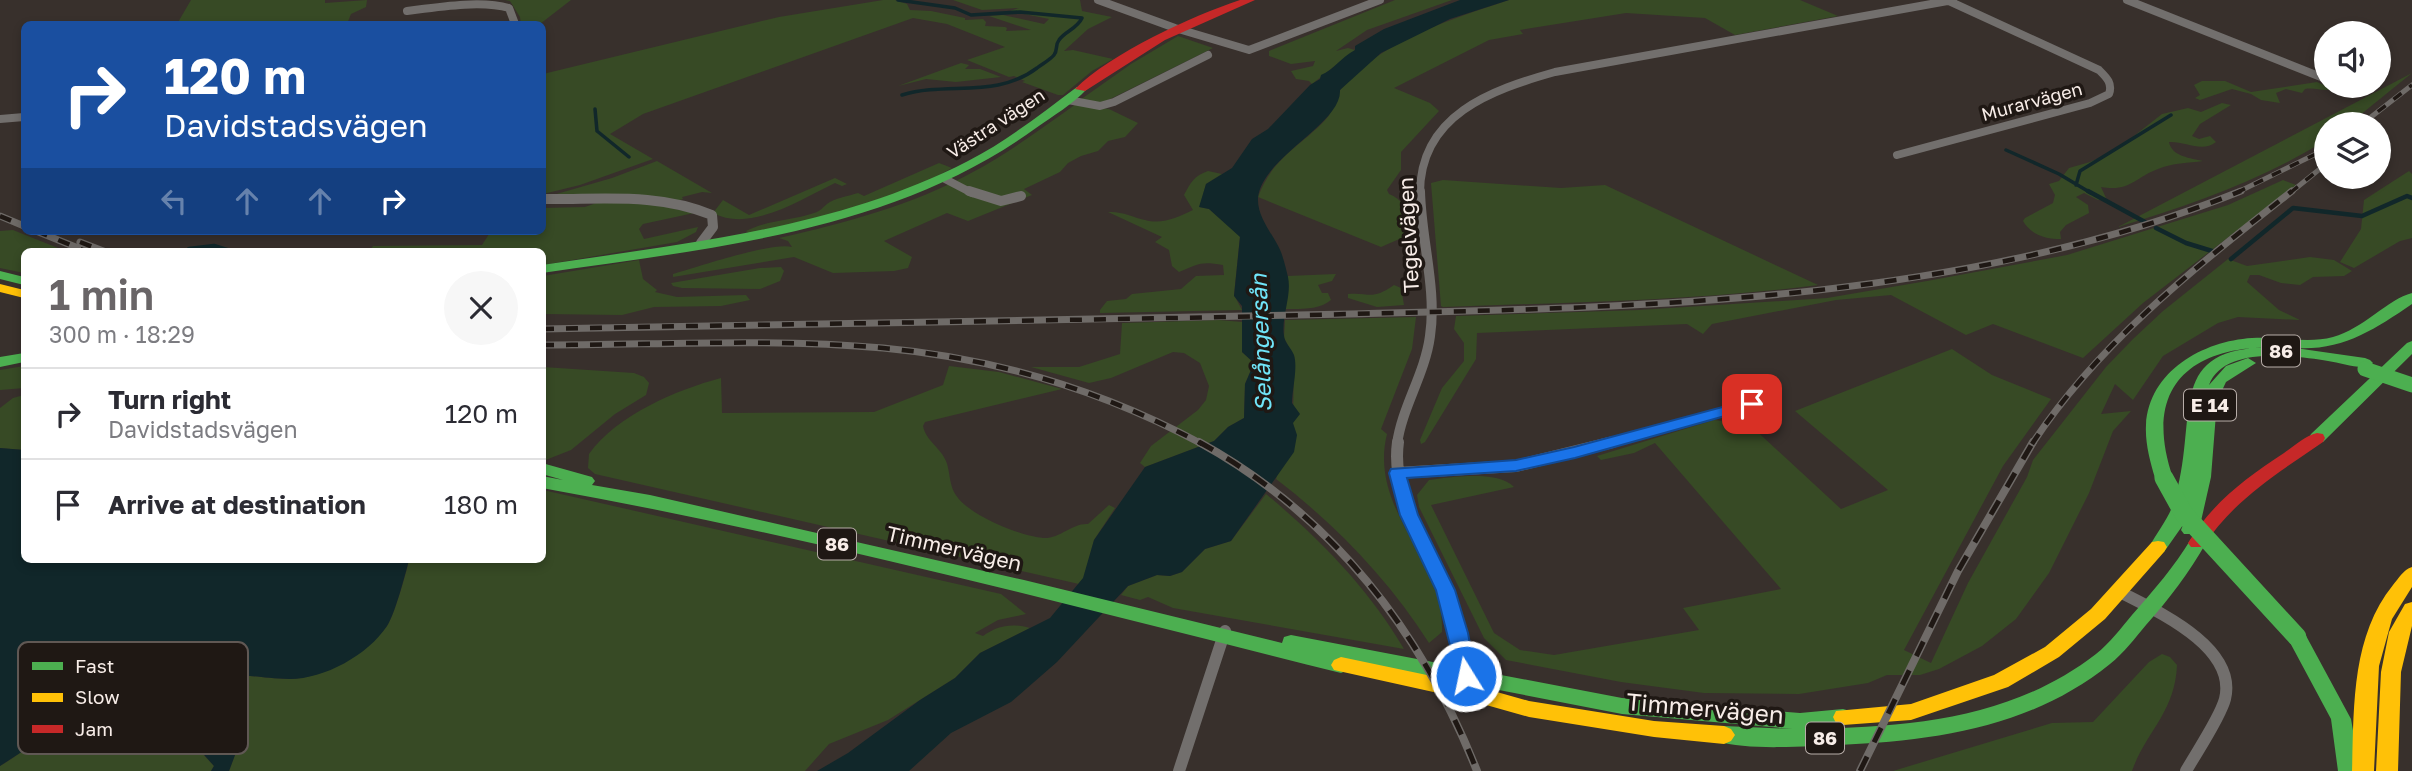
<!DOCTYPE html>
<meta charset="utf-8">
<style>
:root{--surface:#fff;--page:#f7f7f7;--text:#2b2b33;--muted:#7c7c81;--line:#e1e1e2;--accent:#696567}
body{margin:0;font-family:"Golos Text",sans-serif;background:var(--page);color:var(--text);height:100vh;display:flex;flex-direction:column;font-size:26px;white-space:nowrap}
*{box-sizing:border-box;margin:0}
p{font-size:23px;color:var(--muted)}
.icon{flex:none;width:38px;height:38px;fill:none;stroke:currentColor;stroke-width:2;stroke-linecap:round;stroke-linejoin:round}
.map{position:relative;flex:1;overflow:hidden}
.panel{position:absolute;left:21px;top:248px;width:525px;height:315px;display:flex;flex-direction:column;background:var(--surface);border-radius:10px;box-shadow:0 4px 10px #0003}
.panel>*{flex:none}
.banner{position:absolute;left:21px;top:21px;width:525px;height:214px;border-radius:10px;box-shadow:0 4px 10px #0003;background:#1a4fa0;color:#fff;overflow:hidden}
.tools{position:absolute;left:2314px;top:21px;display:grid;gap:14px}
.tools a{display:grid;place-items:center;width:77px;height:77px;border-radius:50%;background:var(--surface);box-shadow:0 4px 10px #0003;font-size:35px}
.pin{position:absolute;display:grid;place-items:center;width:60px;height:60px;color:#fff;margin:-30px;border-radius:14px;box-shadow:0 4px 10px #0006}
.me{position:absolute;width:77px;margin:-38px;rotate:350deg;stroke-linejoin:round;filter:drop-shadow(0 0 5px #0008)}
.turn{display:flex;align-items:center;gap:24px;height:147px;padding:0 28px;font-size:32px}
.turn .icon{width:91px;height:91px;stroke-width:2.5}
.turn b{display:block;font-size:49px;line-height:60px}
.lanes{display:flex;align-items:center;height:66px;padding:0 28px;background:#0003;justify-content:center;gap:35px;direction:ltr}
.lanes .off{opacity:.35}
.round{display:grid;place-items:center;flex:none;width:74px;height:74px;border-radius:37px;background:var(--page)}
.summary{display:flex;align-items:center;justify-content:space-between;height:119px;padding:0 28px}
h1{font-size:42px;font-weight:600;line-height:52px;color:var(--accent)}
ul{padding:0;list-style:none}
li{display:flex;align-items:center;gap:21px;height:91px;padding:0 28px;border-top:2px solid var(--line)}
li div{flex:1}
li b{display:block;font-size:26px}
li em{font-style:normal}
.map>svg:first-child{display:block}
.green{fill:#374a25}
.water{fill:#11272a}
.lines{fill:none;stroke-linecap:round;stroke-linejoin:round}
.stream-far1{stroke:#11272a;stroke-width:3.5}
.stream{stroke:#11272a;stroke-width:4.5}
.street-far2{stroke:#726f6d;stroke-width:8}
.street-far1{stroke:#726f6d;stroke-width:10}
.street{stroke:#726f6d;stroke-width:12}
.fast{fill:#4caf50;fill-rule:evenodd}
.slow{fill:#ffc107;fill-rule:evenodd}
.jam{fill:#c62828;fill-rule:evenodd}
.rail-far2-casing{stroke:#6f6b68;stroke-width:5}
.rail-far1-casing{stroke:#6f6b68;stroke-width:7}
.rail-casing{stroke:#6f6b68;stroke-width:8}
.rail-far2{stroke:#1f1814;stroke-width:3.5;stroke-dasharray:10;stroke-linecap:butt}
.rail-far1{stroke:#1f1814;stroke-width:4.5;stroke-dasharray:12;stroke-linecap:butt}
.rail{stroke:#1f1814;stroke-width:5;stroke-dasharray:16;stroke-linecap:butt}
.fast-bridge-far1{stroke:#4caf50;stroke-width:15}
.fast-bridge{stroke:#4caf50;stroke-width:19}
.route{fill:#1a73e8;stroke:#114b97;stroke-width:2}
.labels{text-anchor:middle;stroke-width:7;stroke-linejoin:round;paint-order:stroke}
.far-street-label{font-size:18px;fill:#f8ede8;stroke:#1f1814}
.shield{fill:#1f1814;stroke:#b7ada8;stroke-width:2}
.shield-label{font-size:19px;font-weight:bold;fill:#f8ede8}
.street-label{font-size:21px;fill:#f8ede8;stroke:#1f1814}
.water-label{font-size:23px;font-style:italic;fill:#70e5f9;stroke:#1f1814}
.near-street-label{font-size:24px;fill:#f8ede8;stroke:#1f1814}
.key{fill:#1f1814;stroke:#605854;stroke-width:2}
.key-label{font-size:19px;fill:#f8ede8}
</style>
<div class="map">
<svg width="2412" height="771" viewBox="0 0 2412 771">
<rect width="100%" height="100%" fill="#38302c"/>
<!-- green -->
<path class="green" d="M191 0H325V3L367 0 366 7 351 14 347 24H177Z
M505 0H571L540 24H521L520 17 510 1Z
M883 0H895L907 4 910 10 931 11 965 18V20L983 19 986 22 985 26 1005 27 1007 28 1006 31 1031 30 989 16 1003 15 1044 24 1049 19 1010 11 1019 8 982 10 953 0H1080L1082 11 1112 17 1088 29 1064 51 1073 50 1113 59 1092 71 1063 95H1058L1022 82 1025 81 1014 76 1009 77 967 60 1005 47 947 24 913 18 643 114 610 134 653 159 580 185 543 194V74L779 17Z
M1395 0H1452L1367 30 1336 51 1348 48 1355 50 1312 84 1309 81 1296 79 1291 71 1313 66 1315 61 1291 64 1269 56V51Z
M1509 0H1800L1838 16 1735 35 1705 18 1626 13 1520 30 1523 34 1489 40 1394 88 1430 103 1439 111 1401 152V170L1387 190 1389 194C1407 201 1412 218 1404 237L1381 247 1258 197C1273 156 1302 146 1327 118 1334 110 1335 97 1341 89 1383 39 1450 20 1509 0Z
M1178 36 1213 48 1102 103 1080 100 1131 64Z
M961 63 969 65 965 69H980L1001 77 956 82 926 79 898 86Z
M2412 73 2349 124H2326V140C2262 180 2190 205 2118 227Z
M2202 81H2225L2251 92 2317 82 2333 89C2322 92 2316 87 2305 89L2302 93 2286 89 2276 93 2280 103 2261 100 2251 94 2232 89 2200 100 2195 98 2200 95 2194 85Z
M2222 103 2231 105 2200 124 2192 136 2199 139 2210 136 2216 142C2202 153 2185 141 2169 142 2172 157 2191 158 2203 161 2189 163 2172 163 2158 169 2134 178 2130 192 2101 187L2106 198 2098 200 2084 193 2076 197 2088 205 2089 213 2066 225 2060 232 2061 239C2046 239 2031 235 2023 221L2025 218 2053 203 2055 195 2049 184 2059 181 2069 168 2090 162 2116 150 2162 114 2188 108 2201 112Z
M1076 104 1109 109 1138 123 1125 137 1108 141 1098 151 1081 156 1068 163 1060 172 1024 189 1032 195 968 221 947 213 884 241 912 257 908 268 894 271 833 273 794 257 673 277V274C698 267 770 242 792 247L788 241 779 238C845 223 913 205 973 172 1009 153 1042 128 1076 104Z
M657 161 712 193 702 192 682 197 683 199 677 201 553 195 612 178Z
M939 163 952 168C890 204 818 219 749 233L746 231C767 220 791 221 814 213 821 211 822 208 827 204 834 198 849 196 858 193L864 196Z
M1208 171 1222 174 1206 184 1200 207 1209 209 1240 236 1234 295 1242 310 1100 313V310L1107 301 1126 299 1132 294 1181 289 1196 276 1224 275 1223 265C1200 261 1199 264 1179 272L1172 266 1169 250 1155 242 1162 237 1108 212C1122 211 1132 217 1145 220 1162 225 1179 217 1193 210L1184 195C1191 182 1194 176 1208 171Z
M2409 171 2412 174V238L2400 241 2354 268 2340 262 2361 229 2364 200Z
M835 178 847 184 842 186 835 183C801 199 751 233 713 213L723 200 749 215Z
M1443 180 1561 188 1605 185 1818 285C1693 301 1569 302 1443 307L1441 306 1431 183Z
M2283 180 2296 185 2143 303 2083 358 1993 324 1966 335 1891 295 1836 300 1712 324 1703 334 1687 324 1477 333 1476 359 1425 442 1421 444 1420 440 1442 388 1464 361V343L1454 329 1456 316 1639 310 1827 298 1927 281 2067 255 2228 205Z
M602 201 648 203 694 213 643 224 639 229 644 239 698 227 696 232 677 242 543 265 542 252H368L373 246 482 245 491 231H542L543 208 585 207Z
M13 230 68 252H24V273L0 268V231Z
M2310 257 2334 260 2352 271 2344 276 2313 277 2300 285 2281 283 2259 275H2250L2247 282 2279 310 2300 320 2238 317 2218 323 2163 356 2133 400 2115 384 2101 414 2131 411 2113 431 2089 493 2049 573 2016 619 1982 646 1939 669 1920 675H1887L1868 683 1799 694 1704 693 1621 682 1506 660 1484 638 1419 507 1417 495 1429 480C1451 477 1498 470 1514 487L1431 505 1494 633 1520 650 1554 655 1699 630 1683 608 1781 589 1655 443 1634 453 1601 460 1597 456 1714 420 1750 425 1841 509 1888 490 1795 411 1952 349 1992 375 2051 399 2003 466 1904 650 1931 663 1968 583 2027 477 2033 460 2106 367 2133 339 2163 311 2228 259 2247 266Z
M639 260 643 279 657 290 655 292 677 297 746 295 750 300 721 306 654 307 622 315 543 314V276Z
M781 267 784 271 780 281 760 289 682 288 673 286 671 283 760 268Z
M1336 274 1332 281 1318 285 1322 293H1328L1331 300C1319 310 1301 309 1285 309L1288 276Z
M1394 285 1401 288 1404 305 1377 307 1348 298V294C1370 292 1371 301 1394 285Z
M1416 317 1412 349 1381 429 1387 434C1368 510 1445 559 1442 632L1429 643C1389 580 1335 524 1276 479L1293 423 1294 357 1284 338 1285 320Z
M1219 320 1242 322V352L1254 363 1245 384 1244 418 1228 427 1214 441 1145 467 1140 463 1151 446 1198 410 1206 400 1209 386 1200 363 1184 353 1173 352 1111 378 1089 383 1031 367H1079L1120 354 1122 323Z
M24 366V388L0 390V370Z
M949 366 999 372 1062 389 925 422 923 426C926 441 941 448 946 461 950 471 949 482 954 492 965 514 1019 536 1043 538 1060 539 1072 523 1088 524L1109 505 1115 508 1094 540 1084 578 1079 584 595 474 588 468 589 454C617 415 676 390 721 378L722 413 874 412 943 385Z
M543 367 634 373 644 377 649 383 646 395 615 414 571 450 543 461Z
M24 395V450L0 448V408L13 398Z
M543 490 1001 594 1026 614 998 620 975 633 983 636C998 625 1012 623 1030 628L980 653 955 678 888 720 829 744 805 771H229L235 755 233 743 200 723 195 699C234 665 243 678 289 679 322 679 367 652 387 626 394 616 406 574 409 560H542Z
M1266 494C1319 538 1369 589 1404 649L1173 608 1148 597 1140 600 1121 595 1128 586 1157 575 1170 576 1182 572 1205 549 1231 541Z
M2162 654 2170 657 2177 665C2175 713 2146 731 2132 771H1893L2052 723 2093 722 2149 662Z
M74 723C108 723 140 734 174 723L214 766 211 771H0V766C25 752 46 729 74 723Z"/>
<!-- water -->
<path class="water" d="M1460 0H1509L1450 19 1381 53 1340 90C1342 124 1262 157 1258 198 1257 218 1274 235 1281 252 1284 260 1286 269 1288 277 1292 296 1281 317 1284 336 1285 343 1291 348 1294 355 1298 368 1292 390 1292 403L1300 414 1293 423 1297 435 1294 452 1231 541 1205 549 1182 572 1170 576 1157 575 1128 586 1057 662 1011 702 951 733 909 771H817L848 753 920 700 955 678 980 653 1050 618 1083 578 1094 540 1145 467 1214 441 1228 427 1244 418 1245 384 1254 363 1242 352V306L1234 296 1240 237 1209 209 1199 207 1206 184 1232 168 1252 139 1268 129 1310 85 1320 79 1321 75C1334 70 1341 57 1355 50V46L1384 29Z
M0 448 24 450V560H409C405 575 395 614 387 626 368 655 324 679 290 679 244 678 235 665 195 699L200 723 233 743 235 755 229 771H211L214 766 166 712 118 721 63 725 0 766Z"/>
<g class="lines">
<!-- stream-far1 -->
<path class="stream-far1" d="M898 0 955 8 971 15 1020 12 1082 18C1077 29 1065 31 1059 40 1055 45 1058 50 1054 55 1050 60 1042 64 1037 68 996 99 948 81 902 95
M595 109 597 131 629 157
M2006 150 2059 174 2091 193
M2076 185 2080 171 2171 115"/>
<!-- stream -->
<path class="stream" d="M2088 191 2145 222
M2156 228 2186 243 2212 251
M189 249 214 246 233 252
M2231 259 2293 208 2362 216 2407 196 2412 198"/>
<!-- street-far2 -->
<path class="street-far2" d="M1098 0 1175 28 1249 50 1380 0
M2127 0 2326 79
M407 11C438 7 481 0 509 8L515 24
M2341 86 2350 90
M1068 100 1100 106 1114 102 1208 55
M0 119 24 117
M1897 155 2090 103 2109 94C2113 83 2106 77 2099 70L1949 1
M945 179 972 193
M1420 193C1420 115 1491 90 1555 72L1953 0"/>
<!-- street-far1 -->
<path class="street-far1" d="M969 191 1001 201 1021 196
M542 199C600 200 657 192 712 215L713 227 701 243
M1397 444C1402 407 1425 374 1430 336 1437 289 1421 239 1420 191
M1607 444 1765 400"/>
<!-- street -->
<path class="street" d="M1398 442C1391 492 1422 532 1441 575 1454 606 1466 647 1465 681
M1397 473 1516 466 1613 442
M2118 591C2154 610 2238 646 2225 699 2220 718 2196 753 2186 771
M1179 771 1225 631"/>
<!-- fast -->
<path class="fast" d="M1077 87 1087 89C1073 104 1053 116 1036 128 893 232 712 248 542 273V265C686 243 836 229 968 161 1007 141 1042 113 1077 87Z
M0 271 24 277V285L0 279Z
M2412 293V304C2374 330 2342 351 2295 348L2365 358 2370 360 2373 363 2370 366C2358 369 2341 363 2328 361 2295 356 2224 345 2209 385L2226 366 2248 358 2256 363 2226 382 2217 401 2211 477 2199 530 2196 534H2184L2181 530 2183 525 2164 552H2152L2149 547C2159 529 2171 516 2176 495 2200 408 2161 340 2292 348 2200 341 2139 379 2173 478L2164 484 2155 478C2150 461 2145 443 2146 425 2149 371 2203 341 2252 338 2279 336 2307 344 2333 337 2363 329 2388 299 2412 293Z
M2412 341V354L2323 442H2311L2309 438 2311 434 2407 343Z
M24 353V362L0 367V357Z
M542 463 592 477 595 481 592 485 650 495 1024 580 1282 643 1284 637 1291 635 1622 698 1800 713 1843 709 1850 711 1853 717 1850 723 1808 729C1910 727 2012 719 2096 654 2110 643 2121 628 2132 615 2154 590 2174 567 2191 539H2203L2206 543C2189 573 2169 599 2146 625 2135 638 2124 653 2110 664 2032 727 1936 741 1839 745 1806 746 1747 751 1717 741L1713 735 1717 729 1724 726 1793 729 1622 714 1349 661 1351 665 1348 670 1341 673C1076 607 811 536 542 488V476L563 480 542 474Z
M2297 630 2304 632 2351 719 2360 771H2338L2331 719 2287 637 2290 632Z"/>
<!-- slow -->
<path class="slow" d="M0 284 24 290V298L0 292Z
M2158 541 2164 542 2167 547 2164 552 2105 619 2059 657 2008 687 1911 720 1843 725 1836 723 1833 717 1836 711 1911 704 1994 675 2045 647 2091 609 2152 542Z
M2412 567V587L2392 619 2379 666 2374 771H2352C2354 708 2351 637 2393 585 2399 578 2403 570 2412 567Z
M2412 602V626L2401 672 2398 771H2376L2381 672 2389 632 2405 604Z
M1341 657 1465 683 1529 701 1654 721 1724 726 1731 729 1735 735 1731 741 1724 744 1654 737 1529 717 1465 699 1334 670 1331 665 1334 660Z"/>
<!-- jam -->
<path class="jam" d="M1240 0H1255L1165 40 1085 91 1075 89C1111 53 1192 16 1240 0Z
M2317 433 2323 434 2325 438 2323 442C2278 473 2233 500 2203 547H2191L2188 543C2212 503 2246 478 2284 453 2294 446 2305 436 2317 433Z"/>
<!-- rail-far2 casing -->
<g class="rail-far2-casing">
<path id="rail-far2" d="M2362 124 2412 85
M2236 193 2326 149
M2290 193 2326 164"/>
</g>
<!-- rail-far1 casing -->
<g class="rail-far1-casing">
<path id="rail-far1" d="M0 216 24 226
M36 231 88 252
M80 242 106 252
M542 329C811 323 1081 321 1350 314 1646 307 1963 303 2241 191
M542 345C656 345 770 338 883 348 995 358 1103 391 1202 444
M2032 444C2100 341 2196 267 2292 191"/>
</g>
<!-- rail casing -->
<g class="rail-casing">
<path id="rail" d="M1199 442C1332 515 1422 632 1477 771
M1860 771 1958 571 2033 442"/>
</g>
<!-- rail-far2 -->
<use href="#rail-far2" class="rail-far2"/>
<!-- rail-far1 -->
<use href="#rail-far1" class="rail-far1"/>
<!-- rail -->
<use href="#rail" class="rail"/>
<!-- fast-bridge-far1 -->
<path class="fast-bridge-far1" d="M2365 369 2412 385"/>
<!-- fast-bridge -->
<path class="fast-bridge" d="M2164 478 2184 514 2297 637"/>
</g>
<!-- route -->
<path class="route" d="M1752 399 1760 404 1757 407 1575 458 1516 471 1407 478 1418 515 1455 590 1468 633 1476 676 1473 681 1466 683 1459 681 1436 590 1400 515 1389 473 1391 469 1516 460 1574 447Z"/>
<g class="labels">
<!-- far-street labels -->
<g class="far-street-label">
<text transform="translate(2032 102) rotate(-15)" y="6">Murarvägen</text>
<text transform="translate(996 124) rotate(-33)" y="6">Västra vägen</text>
</g>
<!-- shield labels -->
<g class="shield">
<rect x="2262" y="335.5" width="38" height="31" rx="5"/>
<rect x="2184" y="389.5" width="52" height="31" rx="5"/>
<rect x="818" y="528.5" width="38" height="31" rx="5"/>
<rect x="1806" y="722.5" width="38" height="31" rx="5"/>
</g>
<g class="shield-label">
<text x="2281" y="358">86</text>
<text x="2210" y="412">E 14</text>
<text x="837" y="551">86</text>
<text x="1825" y="745">86</text>
</g>
<!-- street labels -->
<g class="street-label">
<text transform="translate(1409 235) rotate(-93)" y="7">Tegelvägen</text>
<text transform="translate(954 549) rotate(13)" y="7">Timmervägen</text>
</g>
<!-- water labels -->
<g class="water-label">
<text transform="translate(1261 343) rotate(-92)" y="8">Selångersån</text>
</g>
<!-- near-street labels -->
<g class="near-street-label">
<text transform="translate(1705 709) rotate(5)" y="8">Timmervägen</text>
</g>
</g>
<!-- legend -->
<rect x="18" y="642" width="230" height="112" rx="10" class="key"/>
<rect x="32" y="662" width="31" height="8" fill="#4caf50"/>
<rect x="32" y="693" width="31" height="9" fill="#ffc107"/>
<rect x="32" y="725" width="31" height="8" fill="#c62828"/>
<g class="key-label">
<text x="75" y="673">Fast</text>
<text x="75" y="704">Slow</text>
<text x="75" y="736">Jam</text>
</g>
</svg>
<div class="tools">
<a><svg class="icon" aria-label="sound" viewBox="0 0 24 24"><path d="M4 9h4l5-4v14l-5-4H4zM17 9q2 3 0 6"/></svg></a>
<a><svg class="icon" aria-label="layers" viewBox="0 0 24 24"><path d="M12 4l9 5-9 5-9-5zM3 14l9 5 9-5"/></svg></a>
</div>
<div class="pin" style="left:1752px;top:404px;background:#d93025"><svg class="icon" aria-label="arrive" viewBox="0 0 24 24"><path d="M6 21V4h12l-3 4 3 4H6"/></svg></div>
<svg class="me" style="left:1466px;top:676px" viewBox="-20 -20 40 40"><circle r="17" fill="#1a73e8" stroke="#fff" stroke-width="3"/><path d="M0-11L8 9 0 5-8 9z" fill="#fff"/></svg>
<div class="banner">
<div class="turn"><svg class="icon" aria-label="right" viewBox="0 0 24 24"><path d="M7 20v-9h11M14 6l5 5-5 5"/></svg><div><b>120 m</b>Davidstadsvägen</div></div>
<div class="lanes"><svg class="icon off" aria-label="left" viewBox="0 0 24 24"><path d="M17 20v-9H6M10 6l-5 5 5 5"/></svg><svg class="icon off" aria-label="ahead" viewBox="0 0 24 24"><path d="M12 20V5M6 11l6-6 6 6"/></svg><svg class="icon off" aria-label="ahead" viewBox="0 0 24 24"><path d="M12 20V5M6 11l6-6 6 6"/></svg><svg class="icon" aria-label="right" viewBox="0 0 24 24"><path d="M7 20v-9h11M14 6l5 5-5 5"/></svg></div>
</div>
<section class="panel">
<div class="summary"><div><h1>1 min</h1><p>300 m · 18:29</p></div><a class="round"><svg class="icon" aria-label="close" viewBox="0 0 24 24"><path d="M6 6l12 12M18 6L6 18"/></svg></a></div>
<ul>
<li><svg class="icon" aria-label="right" viewBox="0 0 24 24"><path d="M7 20v-9h11M14 6l5 5-5 5"/></svg><div><b>Turn right</b><p>Davidstadsvägen</p></div><em>120 m</em></li>
<li><svg class="icon" aria-label="arrive" viewBox="0 0 24 24"><path d="M6 21V4h12l-3 4 3 4H6"/></svg><div><b>Arrive at destination</b></div><em>180 m</em></li>
</ul>
</section>
</div>
